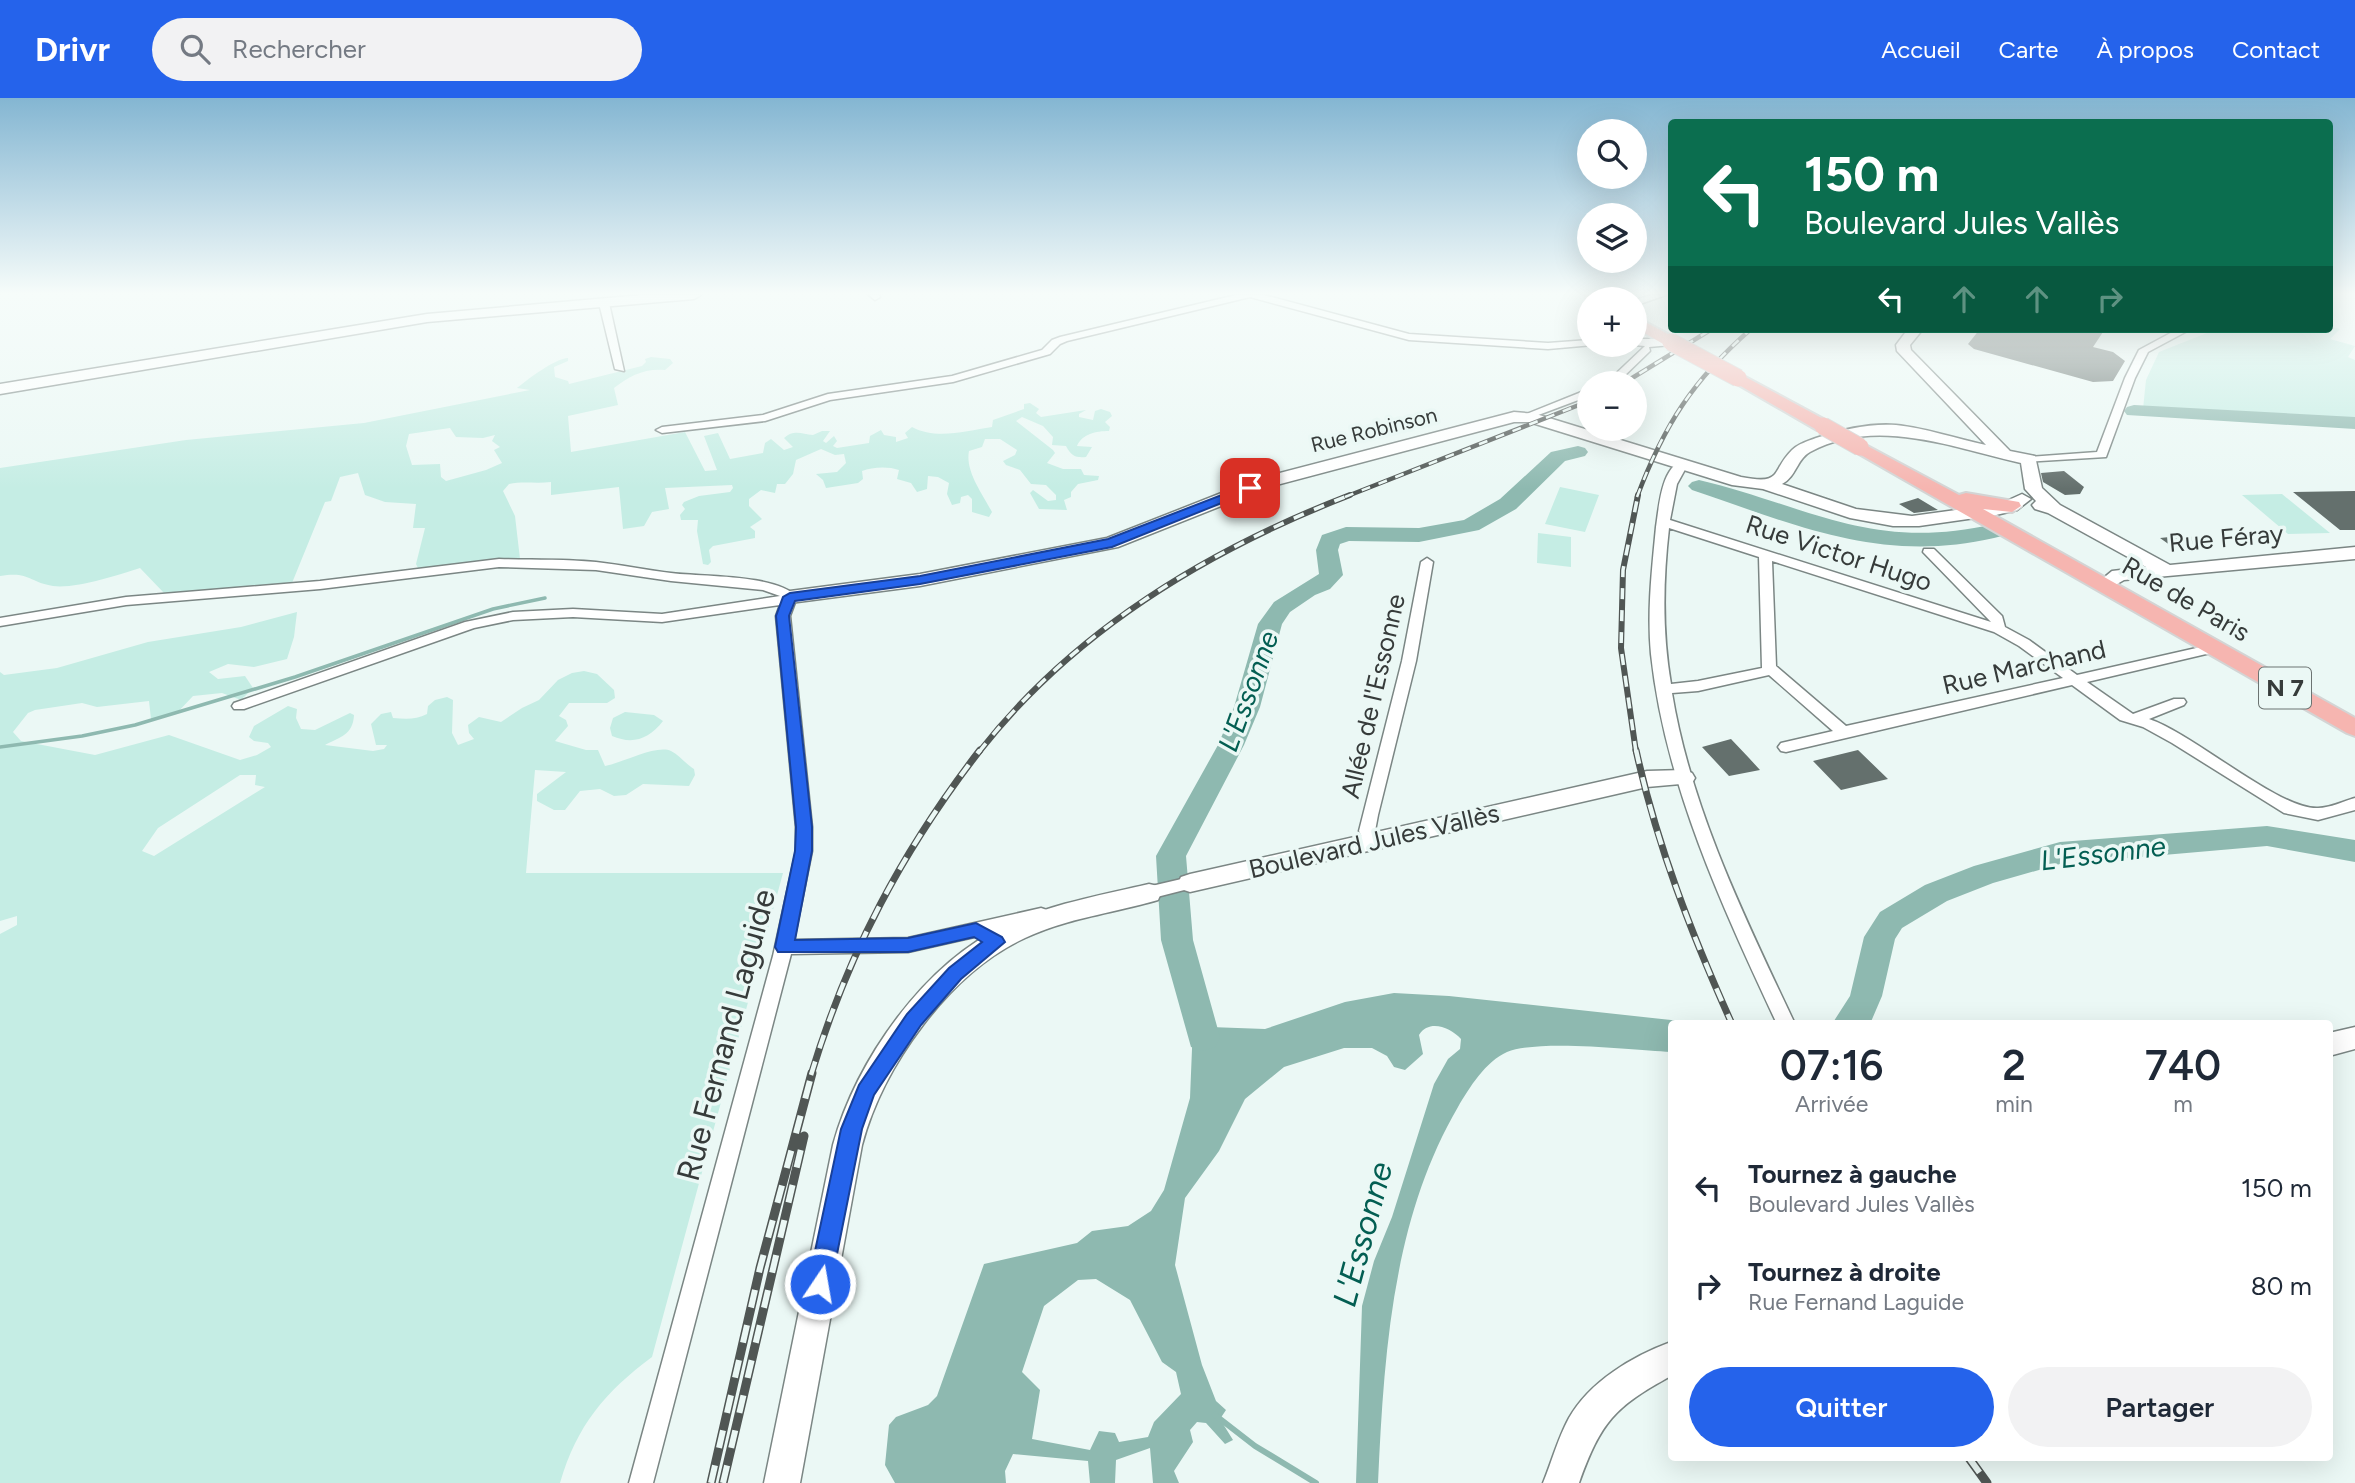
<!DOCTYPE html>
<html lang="fr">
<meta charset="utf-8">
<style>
:root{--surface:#fff;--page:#f2f2f3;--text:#1f2937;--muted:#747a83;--accent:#2563eb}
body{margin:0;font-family:Figtree,sans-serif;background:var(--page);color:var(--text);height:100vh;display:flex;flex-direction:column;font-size:26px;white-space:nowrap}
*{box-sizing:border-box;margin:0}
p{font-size:23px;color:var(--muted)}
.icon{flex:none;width:38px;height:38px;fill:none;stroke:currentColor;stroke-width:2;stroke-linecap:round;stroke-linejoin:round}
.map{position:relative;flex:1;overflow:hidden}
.panel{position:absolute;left:1668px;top:922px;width:665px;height:441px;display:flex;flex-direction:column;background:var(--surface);border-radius:7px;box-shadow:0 7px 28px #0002}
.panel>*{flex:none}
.guide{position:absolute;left:1668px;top:21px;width:665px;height:214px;border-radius:7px;box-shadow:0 7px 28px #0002;background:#0b6e4f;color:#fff;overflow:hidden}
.controls{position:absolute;left:1577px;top:21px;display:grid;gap:14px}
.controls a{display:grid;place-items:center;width:70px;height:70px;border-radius:50%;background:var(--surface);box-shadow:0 7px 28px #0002;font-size:35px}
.pin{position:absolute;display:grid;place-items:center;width:60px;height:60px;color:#fff;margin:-30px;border-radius:14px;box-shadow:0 4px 10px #0006}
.me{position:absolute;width:77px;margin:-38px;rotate:12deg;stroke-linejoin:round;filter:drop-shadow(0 0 5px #0008)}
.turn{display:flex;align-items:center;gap:24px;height:147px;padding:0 21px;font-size:32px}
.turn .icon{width:91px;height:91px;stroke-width:2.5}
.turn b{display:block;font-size:49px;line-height:60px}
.lanes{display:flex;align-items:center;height:66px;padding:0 21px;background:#0003;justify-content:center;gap:35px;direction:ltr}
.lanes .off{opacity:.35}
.eta{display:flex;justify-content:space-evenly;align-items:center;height:119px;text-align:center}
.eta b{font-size:42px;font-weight:600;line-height:49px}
.cta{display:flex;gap:14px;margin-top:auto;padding:14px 21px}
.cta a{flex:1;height:80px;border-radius:42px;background:var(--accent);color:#fff;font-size:28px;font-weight:600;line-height:80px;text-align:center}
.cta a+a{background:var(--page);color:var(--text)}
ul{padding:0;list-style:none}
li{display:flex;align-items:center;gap:21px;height:98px;padding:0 21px}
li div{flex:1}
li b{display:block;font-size:26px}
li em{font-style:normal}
header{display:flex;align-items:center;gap:42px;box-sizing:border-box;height:98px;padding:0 35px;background:var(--accent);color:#fff}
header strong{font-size:33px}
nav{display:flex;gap:38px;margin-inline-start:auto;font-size:24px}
.search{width:490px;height:63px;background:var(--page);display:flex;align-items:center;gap:18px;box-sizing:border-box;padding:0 24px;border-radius:38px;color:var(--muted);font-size:26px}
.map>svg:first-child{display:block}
.green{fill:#c5ede4;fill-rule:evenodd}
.water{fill:#8eb9b0;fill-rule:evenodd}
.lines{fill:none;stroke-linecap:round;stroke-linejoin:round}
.stream-far1{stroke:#8eb9b0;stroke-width:3.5}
.stream{stroke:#8eb9b0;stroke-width:6}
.river{fill:#8eb9b0;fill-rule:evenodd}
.building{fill:#64706d}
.street-casing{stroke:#7b8684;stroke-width:3}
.secondary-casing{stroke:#7b8684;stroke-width:3}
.primary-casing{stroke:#d3d4d4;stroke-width:4}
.street{fill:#fff;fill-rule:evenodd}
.secondary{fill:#fff;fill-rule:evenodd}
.primary{fill:#f6b5b0;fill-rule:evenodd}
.rail-far3-casing{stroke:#505654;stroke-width:4.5}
.rail-far2-casing{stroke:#505654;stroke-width:6}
.rail-far1-casing{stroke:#505654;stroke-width:7}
.rail-casing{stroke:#505654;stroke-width:9}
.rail-far3{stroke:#ebf8f5;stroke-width:2.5;stroke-dasharray:9;stroke-linecap:butt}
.rail-far2{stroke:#ebf8f5;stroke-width:3.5;stroke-dasharray:11;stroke-linecap:butt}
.rail-far1{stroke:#ebf8f5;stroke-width:4.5;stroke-dasharray:14;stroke-linecap:butt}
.rail{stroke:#ebf8f5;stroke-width:6;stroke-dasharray:18;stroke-linecap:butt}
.primary-bridge-casing{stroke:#d3d4d4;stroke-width:19;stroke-linecap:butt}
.primary-bridge{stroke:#f6b5b0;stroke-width:17}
.route{fill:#2563eb;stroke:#184099;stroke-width:2}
.labels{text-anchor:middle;stroke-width:7;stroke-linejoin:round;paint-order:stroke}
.far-street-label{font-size:21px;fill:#363b3a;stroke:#ebf8f5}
.shield{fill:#ebf8f5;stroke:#6c7472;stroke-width:2}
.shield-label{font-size:24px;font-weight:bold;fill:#363b3a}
.street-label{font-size:26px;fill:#363b3a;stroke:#ebf8f5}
.water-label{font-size:28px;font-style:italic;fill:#035e52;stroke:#ebf8f5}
.near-street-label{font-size:32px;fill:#363b3a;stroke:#ebf8f5}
.near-water-label{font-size:33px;font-style:italic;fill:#035e52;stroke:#ebf8f5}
</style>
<header>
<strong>Drivr</strong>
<div class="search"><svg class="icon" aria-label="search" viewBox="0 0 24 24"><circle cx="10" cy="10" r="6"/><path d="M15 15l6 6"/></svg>Rechercher</div>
<nav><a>Accueil</a><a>Carte</a><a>À propos</a><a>Contact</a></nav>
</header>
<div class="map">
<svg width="2355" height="1385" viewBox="0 0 2355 1385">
<rect width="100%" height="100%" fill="#ebf8f5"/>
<!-- green -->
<path class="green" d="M2329 228 2340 231 2330 241 2355 248 2348 259 2355 262V323L2143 311 2146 282 2159 254 2217 231H2329Z
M651 259 670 261 673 265 665 272C645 270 629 278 614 290L618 307 568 318 571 354 685 334 705 373 717 372 704 338 718 335 730 361 763 355 765 345 771 341 784 352 793 349 784 340C794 331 802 336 813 337L822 333H830L823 343 826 345 834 338 837 343 833 348 837 350 869 345 870 338 881 332 884 337 896 339V344L908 340 905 335 912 329C936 342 966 333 992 329L993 322 1024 311V306L1030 305 1039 311 1036 315 1041 319 1086 312 1079 316V319L1093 322 1095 313 1101 311 1110 314 1112 318 1105 324 1110 329 1109 333C1096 333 1082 336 1077 348L1092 349 1086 359C1076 360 1071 358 1066 348L1052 347 1053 339 1043 328 1022 319 1016 323 1053 352 1055 355 1047 365 1063 371H1081L1084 377 1099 378 1098 382 1078 386 1071 394V399L1064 402 1067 412 1039 411 1030 395 1033 392 1048 403 1056 402V397L1046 387 1031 386 1020 372 1006 367 1003 363 1015 357 1017 352 1000 341H985L982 349 969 353C965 373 982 395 992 414L989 419 972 414V401L968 397 961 399 960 405 952 407 947 396 949 385 938 379 928 378 927 391 917 394 911 385 897 381 899 372C888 368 872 369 862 373L863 381 858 385 826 390 823 382 816 376 837 374 846 365 844 356 835 357 821 351 796 362 793 376 785 386H777L775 395 761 392 749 401V408L762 421 750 429 755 433V440L713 448 709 452 711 464 708 467 703 466 697 433 698 422H681L680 417 685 411 682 407 684 404 699 398 730 394 733 390 732 387 665 390 669 411 652 414 644 428 623 431 619 389 551 397V384C536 386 523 383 509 386L503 393 515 418 520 461 419 472 416 466 425 430H413L416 406 385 404 365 397 358 375 340 379 331 403 325 404 292 485 164 495 140 470C119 477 75 491 53 488 29 484 29 473 0 478V370L186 342 364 325 530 292 517 290C528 281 556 260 568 260V263L554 269 555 279 568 283 569 286 642 268 646 264 645 261ZM450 330 456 339 483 340 495 337 492 343 500 349 494 352 502 365 486 372 446 383 441 379 440 366 412 367 406 348 409 336Z
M1560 389 1599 397 1585 434 1545 426Z
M2282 396 2330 435 2288 436 2242 397Z
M1538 435 1571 439V469L1537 465Z
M297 514 294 539 287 561 254 569 228 566 209 574 218 581 245 578 253 590 241 602 222 595 193 598 176 616 151 621 149 603 97 609 82 605 35 612 28 615 13 634 21 643 95 657 169 637 240 662 257 657 271 649 268 645 254 643 249 639 254 628 288 608 297 611 296 620 301 631 315 632 350 615 354 617C353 637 340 639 325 647L373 653 384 651 387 647H376L371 626 381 616 391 614 393 620C405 621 416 622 427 616L428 608 435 602 447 599 453 602 452 635 458 647 474 641 469 635 468 627 479 619 501 624 522 610 539 602 558 582 572 575 584 573 597 576 614 592 615 600 607 605H569L559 618 566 622 568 628 555 643 586 652H598L605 668C622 665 657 646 671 653 679 657 686 666 694 671L695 677 689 688 643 686 626 697 614 698 600 691 580 693 565 712H554L537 703V696L566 674 535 672 526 775H783L652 1259C605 1294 577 1327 560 1385H0V836L17 827V818L0 823V574L4 577 57 570 148 544 241 529ZM240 677H256L255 687 265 689 154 758 142 753 158 730Z
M625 614 654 617 663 623C649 641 633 647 612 638L610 630 613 620Z"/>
<!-- water -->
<path class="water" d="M1394 895 1449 898 1708 926H1671V954C1633 952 1540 941 1507 954 1486 963 1469 990 1458 1009 1392 1122 1384 1257 1378 1385H1356L1362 1208 1374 1163 1392 1119 1434 986 1448 961 1460 951 1461 941C1450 929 1429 921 1419 937L1423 956 1405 972 1394 969 1387 958 1372 950H1344L1284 969 1245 1001 1219 1053 1185 1100 1175 1167 1202 1267 1216 1303 1226 1312 1220 1321 1233 1342 1225 1346 1206 1325 1197 1324 1190 1332 1193 1344 1174 1373 1179 1385H1153L1150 1350 1116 1362 1115 1385H1090L1088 1363 1013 1356 1005 1373 1006 1385H895L885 1367 889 1327 896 1319 928 1307 937 1298 984 1166 1077 1145 1092 1133 1128 1128 1151 1113 1164 1092 1190 1000 1194 902 1210 929 1265 931 1345 904ZM1096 1181 1130 1202 1162 1264 1176 1274 1181 1296 1154 1324 1148 1339 1119 1344 1115 1335 1099 1333 1090 1352 1032 1341 1040 1292 1022 1274 1044 1208 1078 1182Z"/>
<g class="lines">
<!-- stream-far1 -->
<path class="stream-far1" d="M0 649 82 638 135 627 295 579 493 511 545 500"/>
<!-- stream -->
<path class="stream" d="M1215 1317 1255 1348 1316 1385"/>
<!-- river -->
<path class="river" d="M2134 307 2355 319V331L2127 317 2124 313 2127 309Z
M1578 348 1585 350 1588 354 1585 358 1565 363 1516 411 1479 432 1419 444 1349 443 1340 446 1338 452 1343 477 1330 491 1315 497 1290 514 1282 526 1260 609 1244 647 1186 758 1193 842 1220 939 1215 949 1203 953 1191 949 1161 842 1156 758 1218 647 1234 609 1258 526 1274 504 1319 476 1316 452 1322 437 1346 429 1419 430 1464 422 1500 401 1551 354Z
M1699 382C1811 409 1872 454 1994 426L2002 428 2005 433 2002 438 1994 440C1881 466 1796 427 1692 392L1688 388 1692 384Z
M2267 728 2355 742V764L2267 748 2060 766 1993 785 1947 803 1902 830 1895 841 1882 898 1870 926H1832L1850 898 1864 839 1880 814 1925 787 1974 768 2060 744Z"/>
</g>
<!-- building -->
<path class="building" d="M1980 231H2105L2093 249 2113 254 2125 263 2113 283 2093 284 1974 251 1968 246Z
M2064 373 2084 389 2080 396 2065 397 2043 384 2041 375Z
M2355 393V432H2340L2293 394Z
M1918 400 1938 412 1914 415 1899 406Z
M2189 437 2203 448 2174 450 2160 440Z
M1731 641 1749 660 1760 672 1729 678 1702 649Z
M1858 652 1888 681 1841 692 1813 663Z"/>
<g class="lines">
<!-- street casing -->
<g class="street-casing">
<path id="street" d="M869 197H879L880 199 875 202Z
M1236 197H1264L1409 236 1548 245 1589 242V247H1593L1548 251 1409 242 1250 199 1067 243 1060 246 1050 256 953 284 830 302 765 323 662 335 656 332 662 329 763 317 828 296 952 278 1042 252 1052 242 1060 239Z
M1652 197H1666L1634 208V202Z
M604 202 609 205 624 273 615 271 599 205Z
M2178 231H2191L2148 254 2135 280 2106 359 2025 364 2023 362 2029 359 2097 354 2125 280 2139 252Z
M1634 241H1671L1676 244 1671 247 1649 249 1650 253 1617 285H1606L1645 248 1633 247Z
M1589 291V298L1525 322 1519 319Z
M1682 363 1688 366 1677 386 1670 422 1991 524 1923 454 1924 451H1934L2002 518 2005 529 2029 542 2077 577 2214 546 2219 547 2221 550 2219 553 2087 584 2133 616 2174 601H2184L2186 604 2184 607 2149 621C2194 636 2279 712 2318 710 2330 710 2344 703 2355 700V712L2318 722 2284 715 2172 645 2143 629 2120 622 2072 587 1786 654 1781 653 1778 649 1781 645 1833 633 1769 577 1698 593 1672 595C1691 711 1745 820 1795 926H1777C1722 808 1665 686 1651 556 1647 513 1652 471 1656 429 1659 410 1661 370 1682 363ZM1669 430 1759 459 1762 570 1698 583 1671 586C1662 533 1663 483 1669 430ZM1772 463 1994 534 2019 548 2063 580 1846 628 1776 568Z
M1427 460 1433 464 1416 563 1378 717 1375 733 1380 743 1378 747H1366L1359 733 1402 563 1421 464Z
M499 461C531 462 564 461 596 464 622 467 646 472 671 475 702 479 776 476 797 499L790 518 812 729V753L794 842 908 840 1041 810 1047 812 1050 817 1047 822 1041 824 908 854 791 856 653 1385H629L773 858 796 753V729L776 518 780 507 662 524 573 519 513 522 474 530 244 611H234L232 608 234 605 465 524 513 514 573 511 662 516 780 498 763 492 671 483 596 472 499 469 320 491 126 507 0 528V520L126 499 320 483Z
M1190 779 1196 781 1198 785 1196 789 1149 801 1143 800 1140 795 1143 790Z"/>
</g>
<!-- secondary casing -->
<g class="secondary-casing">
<path id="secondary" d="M642 197H701L694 201 427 224 0 296V286L427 216Z
M1908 231H1923L1910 247 1911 252 2010 353 2035 358 2042 390 2060 407 2170 467 2355 449V461L2124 482 2105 493 2095 487 2112 473 2146 469 2048 415 2035 411 2032 407 2036 403 2025 391 2021 365C1954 350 1876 318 1810 354 1797 361 1796 379 1782 386L1856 411 1912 418 2000 406 2022 396 2031 401 2017 412 1996 417 1919 428H1893L1850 420 1763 391 1732 387 1529 324H1514L1269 389 1118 449 920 488 790 505 780 499 790 493 920 476 1107 440 1257 381 1514 314 1536 316 1741 379C1784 387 1770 374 1792 352 1798 346 1808 343 1816 340 1840 332 1871 325 1896 327 1926 330 1957 341 1986 347L1897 253 1896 247Z
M1684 672 1692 675 1695 680 1692 685 1647 689 1190 794 1181 791 1178 785 1181 779 1190 776 1647 673Z
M1149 786 1158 788 1161 795 1158 802C1114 815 1067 820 1025 840 949 875 883 968 862 1047L800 1385H764L833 1047C856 963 924 865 1006 827 1051 806 1101 797 1149 786Z
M2355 929V951L2329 958V935Z
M1671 1244V1278C1614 1309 1601 1324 1579 1385H1543C1552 1363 1558 1340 1569 1320 1590 1283 1633 1258 1671 1244Z"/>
</g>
<!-- primary casing -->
<g class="primary-casing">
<path id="primary" d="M1583 197H1601L1605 201 1589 202Z
M1634 218 1677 241 1679 244 1677 247H1665L1634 229Z
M1738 275 1829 324 1832 328 1823 333 1817 332 1732 283 1730 280 1732 277Z
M1860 344 1959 397 1966 395 2019 404 2021 408 2012 414 1983 411 2355 620V638L2347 635 1854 353 1851 349 1854 345Z"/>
</g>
<!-- street -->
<use href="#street" class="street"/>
<!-- secondary -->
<use href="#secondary" class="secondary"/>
<!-- primary -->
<use href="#primary" class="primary"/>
<!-- rail-far3 casing -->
<g class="rail-far3-casing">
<path id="rail-far3" d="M1624 285 1712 231
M1345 399 1589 303
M1637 399C1664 327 1693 282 1751 231"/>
</g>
<!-- rail-far2 casing -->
<g class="rail-far2-casing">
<path id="rail-far2" d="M979 654C1074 532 1208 452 1350 397
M1636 654 1621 550 1623 472 1638 397"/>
</g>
<!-- rail-far1 casing -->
<g class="rail-far1-casing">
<path id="rail-far1" d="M1636 652C1657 748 1692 837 1732 926
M811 977C848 855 902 753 980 652"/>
</g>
<!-- rail casing -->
<g class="rail-casing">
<path id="rail" d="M1969 1360 1987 1385
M711 1385 760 1170 812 975
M723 1385 804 1038"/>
</g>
<!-- rail-far3 -->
<use href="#rail-far3" class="rail-far3"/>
<!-- rail-far2 -->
<use href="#rail-far2" class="rail-far2"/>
<!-- rail-far1 -->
<use href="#rail-far1" class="rail-far1"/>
<!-- rail -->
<use href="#rail" class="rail"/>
<!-- primary-bridge casing -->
<g class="primary-bridge-casing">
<path id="primary-bridge" d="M1671 244 1738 280
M1823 328 1860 349"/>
</g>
<!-- primary-bridge -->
<use href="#primary-bridge" class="primary-bridge"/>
</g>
<!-- sky -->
<linearGradient id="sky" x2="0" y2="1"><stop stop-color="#84b6d2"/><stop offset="0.5" stop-color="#f6fcfa"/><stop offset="1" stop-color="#f6fcfa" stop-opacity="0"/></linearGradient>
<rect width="2355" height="391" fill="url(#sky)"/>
<!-- route -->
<path class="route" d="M1250 386 1254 387V392L1112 449 920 486 795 503 789 518 812 729V753L795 842 908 840 976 825 1002 839 1005 844 961 881 921 927 874 997 862 1031 831 1186 827 1194 820 1197 812 1194 808 1186 841 1031 859 987 907 916 949 870 982 844 974 839 908 854H778L775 849 795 753 796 729 776 518 783 499 790 495 920 478 1108 441Z"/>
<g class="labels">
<!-- far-street labels -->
<g class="far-street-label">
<text transform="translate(1374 332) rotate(-14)" y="7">Rue Robinson</text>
</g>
<!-- shield labels -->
<rect class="shield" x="2259" y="569.5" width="52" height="41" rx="5"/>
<g class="shield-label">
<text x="2285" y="598">N 7</text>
</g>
<!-- street labels -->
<g class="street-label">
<text transform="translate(2226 440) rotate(-5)" y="9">Rue Féray</text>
<text transform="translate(1839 455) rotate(18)" y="9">Rue Victor Hugo</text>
<text transform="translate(2186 501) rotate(30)" y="9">Rue de Paris</text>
<text transform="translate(2024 569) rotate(-13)" y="9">Rue Marchand</text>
<text transform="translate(1373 598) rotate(-77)" y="9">Allée de l'Essonne</text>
<text transform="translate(1374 743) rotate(-13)" y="9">Boulevard Jules Vallès</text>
</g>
<!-- water labels -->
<g class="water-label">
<text transform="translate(1248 593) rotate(-70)" y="10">L'Essonne</text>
<text transform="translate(2103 755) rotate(-7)" y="10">L'Essonne</text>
</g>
<!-- near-street labels -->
<g class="near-street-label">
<text transform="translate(726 937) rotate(-75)" y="11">Rue Fernand Laguide</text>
</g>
<!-- near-water labels -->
<g class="near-water-label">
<text transform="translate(1362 1136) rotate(-75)" y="12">L'Essonne</text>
</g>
</g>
</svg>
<div class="controls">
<a><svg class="icon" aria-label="search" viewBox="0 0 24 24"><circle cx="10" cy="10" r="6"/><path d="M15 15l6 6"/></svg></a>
<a><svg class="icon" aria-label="layers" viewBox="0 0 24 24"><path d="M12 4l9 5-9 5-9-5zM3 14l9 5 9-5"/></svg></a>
<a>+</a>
<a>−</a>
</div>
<div class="pin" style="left:1250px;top:390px;background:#d93025"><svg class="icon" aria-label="arrive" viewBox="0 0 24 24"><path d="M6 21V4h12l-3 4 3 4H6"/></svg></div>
<svg class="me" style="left:820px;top:1186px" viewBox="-20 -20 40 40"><circle r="17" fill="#2563eb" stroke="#fff" stroke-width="3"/><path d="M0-11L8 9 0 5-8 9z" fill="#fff"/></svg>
<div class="guide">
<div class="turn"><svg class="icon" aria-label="left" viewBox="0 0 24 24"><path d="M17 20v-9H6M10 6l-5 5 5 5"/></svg><div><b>150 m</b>Boulevard Jules Vallès</div></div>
<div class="lanes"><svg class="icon" aria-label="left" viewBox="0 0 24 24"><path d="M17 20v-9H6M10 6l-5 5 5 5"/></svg><svg class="icon off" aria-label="ahead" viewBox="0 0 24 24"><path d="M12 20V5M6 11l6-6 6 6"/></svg><svg class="icon off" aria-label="ahead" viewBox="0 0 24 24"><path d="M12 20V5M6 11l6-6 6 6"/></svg><svg class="icon off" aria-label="right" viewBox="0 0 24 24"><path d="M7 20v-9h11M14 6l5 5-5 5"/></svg></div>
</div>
<section class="panel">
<div class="eta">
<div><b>07:16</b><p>Arrivée</p></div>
<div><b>2</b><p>min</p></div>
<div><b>740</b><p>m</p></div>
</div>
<ul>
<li><svg class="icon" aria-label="left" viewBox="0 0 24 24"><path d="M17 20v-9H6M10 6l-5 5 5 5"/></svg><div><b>Tournez à gauche</b><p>Boulevard Jules Vallès</p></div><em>150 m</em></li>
<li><svg class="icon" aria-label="right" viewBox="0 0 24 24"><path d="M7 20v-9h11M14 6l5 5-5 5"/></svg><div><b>Tournez à droite</b><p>Rue Fernand Laguide</p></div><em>80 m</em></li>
</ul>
<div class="cta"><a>Quitter</a><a>Partager</a></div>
</section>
</div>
